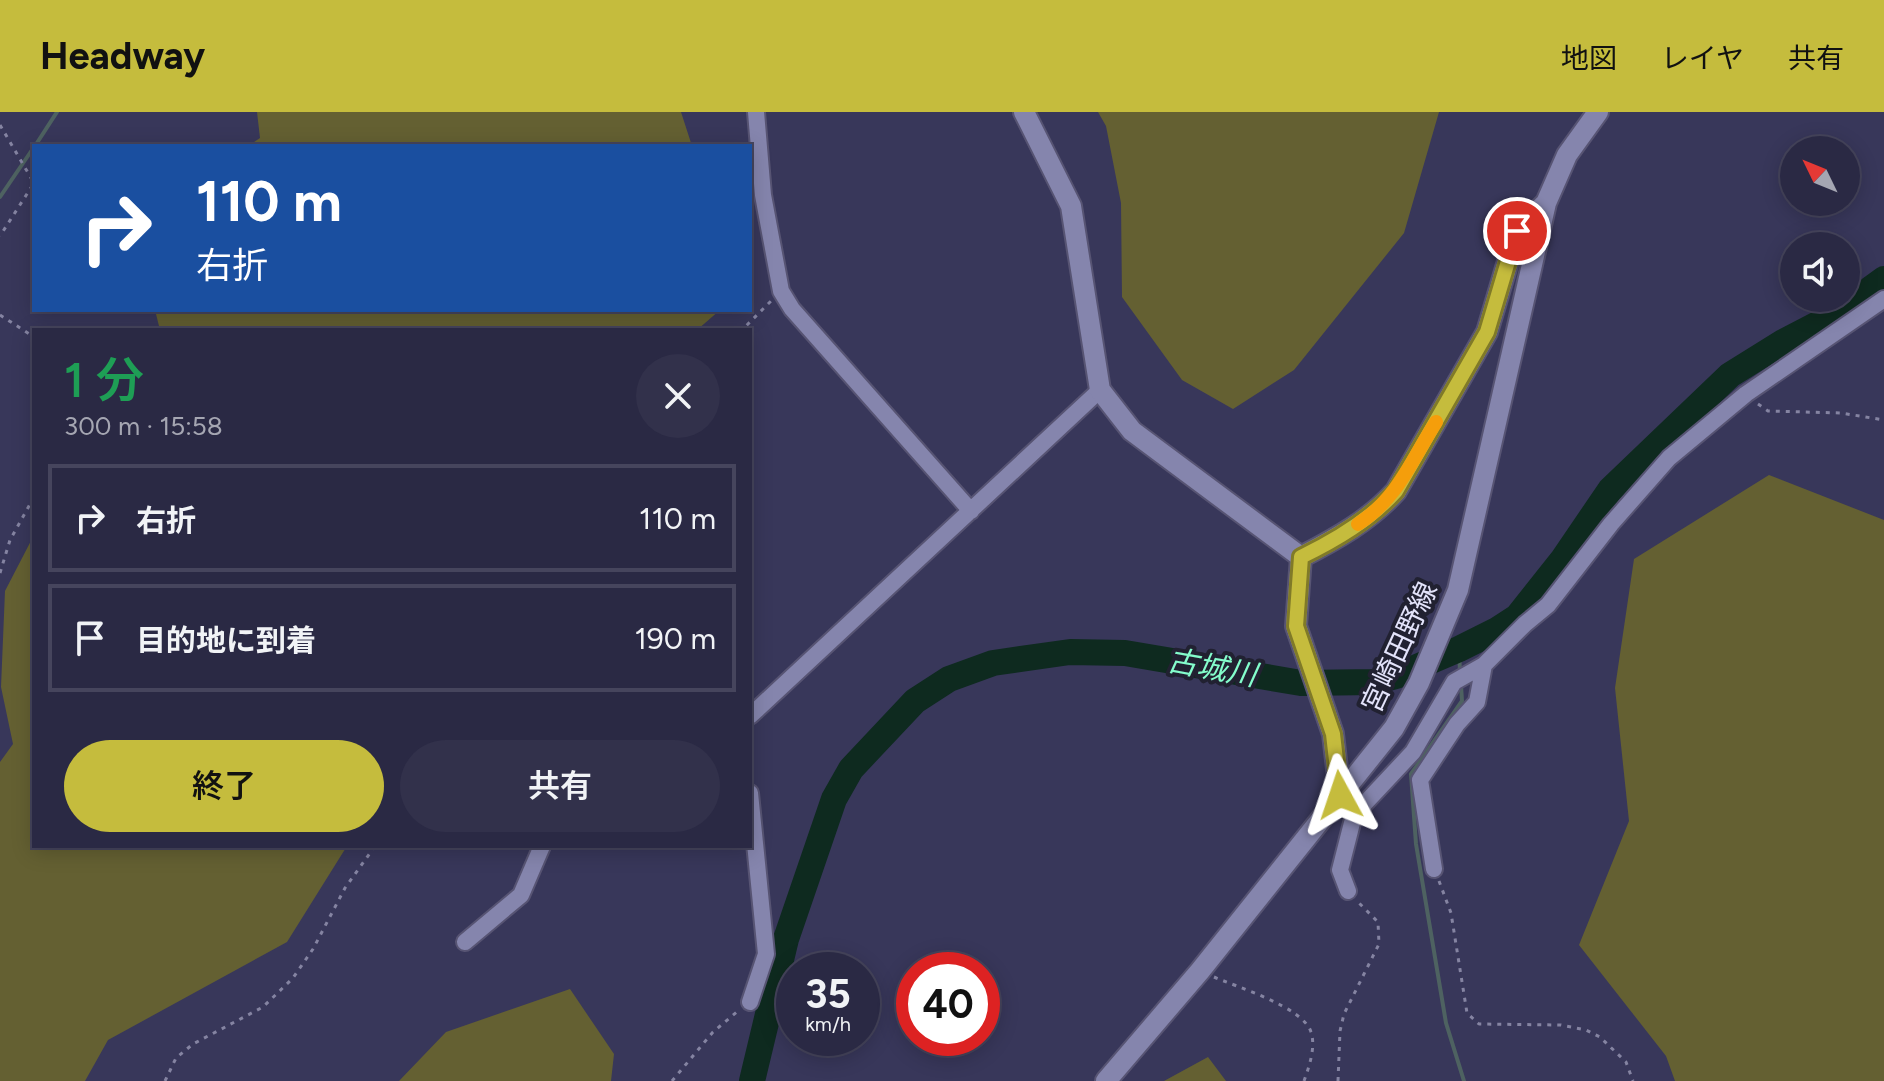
<!DOCTYPE html>
<html lang="ja">
<meta charset="utf-8">
<style>
:root{--surface:#2a2944;--page:#32314b;--text:#f1f3f6;--muted:#a5a6b2;--line:#46455d;--accent:#c5bc3d}
body{margin:0;font-family:Figtree,"Noto Sans JP",sans-serif;background:var(--page);color:var(--text);height:100vh;display:flex;flex-direction:column;font-size:30px;white-space:nowrap}
*{box-sizing:border-box;margin:0}
p{font-size:26px;color:var(--muted)}
.icon{flex:none;width:44px;height:44px;fill:none;stroke:currentColor;stroke-width:2;stroke-linecap:round;stroke-linejoin:round}
.map{position:relative;flex:1;overflow:hidden}
.sheet{position:absolute;left:32px;top:216px;width:720px;height:520px;display:flex;flex-direction:column;background:var(--surface);border-radius:0px;box-shadow:0 4px 20px #0003,0 0 0 2px var(--line)}
.sheet>*{flex:none}
.top-card{position:absolute;left:32px;top:32px;width:720px;height:168px;border-radius:0px;box-shadow:0 4px 20px #0003,0 0 0 2px var(--line);background:#1a4fa0;color:#fff;overflow:hidden}
.needle{width:52px;rotate:313deg}
.buttons{position:absolute;left:1780px;top:24px;display:grid;gap:16px}
.buttons a{display:grid;place-items:center;width:80px;height:80px;border-radius:50%;background:var(--surface);box-shadow:0 4px 20px #0003,0 0 0 2px var(--line);font-size:40px}
.speed{position:absolute;left:776px;top:840px;display:flex;gap:16px;font-size:40px;font-weight:700;text-align:center}
.speed>*{display:grid;place-content:center;width:104px;height:104px;border-radius:50%;background:var(--surface);box-shadow:0 4px 20px #0003,0 0 0 2px var(--line);line-height:1}
.speed small{font-size:20px;font-weight:400}
.speed .limit{border:12px solid #d22;background:#fff;color:#111}
.pin{position:absolute;display:grid;place-items:center;width:68px;height:68px;color:#fff;margin:-34px;border:4px solid #fff;border-radius:50%;box-shadow:0 2px 8px #0007}
.me{position:absolute;width:88px;margin:-44px;rotate:355deg;stroke-linejoin:round;filter:drop-shadow(0 0 6px #0008)}
.turn{display:flex;align-items:center;gap:28px;height:168px;padding:0 32px;font-size:36px}
.turn .icon{width:104px;height:104px;stroke-width:2.5}
.turn b{display:block;font-size:56px;line-height:68px}
.round{display:grid;place-items:center;flex:none;width:84px;height:84px;border-radius:42px;background:var(--page)}
.headline{display:flex;align-items:center;justify-content:space-between;height:136px;padding:0 32px}
h1{font-size:48px;font-weight:600;line-height:60px;color:#1e9e55}
.button{display:flex;gap:16px;margin-top:auto;padding:16px 32px}
.button a{flex:1;height:92px;border-radius:48px;background:var(--accent);color:#111;font-size:32px;font-weight:600;line-height:92px;text-align:center}
.button a+a{background:var(--page);color:var(--text)}
ul{padding:0;list-style:none}
li{display:flex;align-items:center;gap:24px;height:108px;margin:0 16px 12px;padding:0 16px;border:4px solid var(--line);border-radius:0px}
li div{flex:1}
li b{display:block;font-size:30px}
li em{font-style:normal}
header{display:flex;align-items:center;gap:48px;box-sizing:border-box;height:112px;padding:0 40px;background:var(--accent);color:#111}
header strong{font-size:38px}
nav{display:flex;gap:44px;margin-inline-start:auto;font-size:28px}
.map>svg:first-child{display:block}
.green{fill:#646032}
.lines{fill:none;stroke-linecap:round;stroke-linejoin:round}
.stream{stroke:#4e6261;stroke-width:4}
.river{stroke:#0e2a1f;stroke-width:26}
.street-casing{stroke:#575473;stroke-width:20}
.secondary-casing{stroke:#575473;stroke-width:24}
.path{stroke:#8584a2;stroke-width:3;stroke-dasharray:4 6;stroke-linecap:butt}
.street{stroke:#8585ad;stroke-width:16}
.secondary{stroke:#8585ad;stroke-width:20}
.route-casing{stroke:#807a28;stroke-width:20}
.route{stroke:#c5bc3d;stroke-width:14}
.slow{stroke:#f59e0b;stroke-width:14}
.labels{text-anchor:middle;stroke-width:8;stroke-linejoin:round;paint-order:stroke}
.street-label{font-size:28px;fill:#e3e3fa;stroke:#212131}
.water-label{font-size:30px;font-style:italic;fill:#84fdcc;stroke:#212131}
</style>
<header>
<strong>Headway</strong>
<nav><a>地図</a><a>レイヤ</a><a>共有</a></nav>
</header>
<div class="map">
<svg width="1884" height="969" viewBox="0 0 1884 969">
<rect width="100%" height="100%" fill="#38375a"/>
<!-- green -->
<path class="green" d="M257 0H681L692 34H248L260 26Z
M1098 0H1439L1404 121 1294 258 1233 297 1182 268 1122 185 1121 91 1106 14Z
M155 198H720L697 218H160Z
M1769 363 1884 408V969H1675L1666 944 1579 833 1629 709 1615 576 1634 447Z
M34 423V734H347L287 830 108 928 85 969H0V650L13 632 1 575 5 479Z
M570 877 614 942 611 969H399L446 920Z
M1208 945 1226 969H1164Z"/>
<g class="lines">
<!-- stream -->
<path class="stream" d="M35 34 57 0
M0 85 34 35
M1459 537 1460 560
M1461 573 1462 589 1411 662 1416 732 1446 911 1464 969"/>
<!-- river -->
<path class="river" d="M752 969 786 827 834 687 851 657 915 589 949 567 993 551 1070 540 1125 541 1301 571 1374 570 1396 564 1459 537 1497 518 1517 505 1563 447 1610 378 1730 263 1783 230 1833 204 1884 167"/>
<!-- street casing -->
<g class="street-casing">
<path id="street" d="M756 0 763 83 781 179 792 197 971 399
M750 604 1100 278
M1340 683 1354 703 1340 758 1348 779
M1354 703 1413 640 1454 570 1484 553 1525 512 1548 493 1611 412 1669 346 1746 282 1884 187
M1434 757 1420 668 1457 612 1477 590 1484 553
M465 830 521 783 542 734
M750 890 766 842 750 681"/>
</g>
<!-- secondary casing -->
<g class="secondary-casing">
<path id="secondary" d="M1024 0 1071 94 1100 278 1132 319 1301 445 1296 514 1333 622 1340 683
M1301 445C1336 427 1370 408 1396 379L1487 220 1517 119 1546 91
M1106 969 1200 859 1394 616 1419 571 1458 478 1546 91 1567 43 1598 0"/>
</g>
<!-- path -->
<path class="path" d="M0 13 34 71 0 124
M0 203 34 225
M738 218 746 214 771 189
M1758 292 1768 299 1841 301 1884 308
M0 461 10 428 34 385
M1439 769 1451 801 1467 901 1479 912 1561 913 1586 918 1600 925 1626 950 1633 969
M1214 865C1237 875 1303 895 1311 920 1316 935 1309 955 1304 969
M165 969 176 946 193 932 263 895 293 866 313 837 345 776 375 734
M672 969 713 920 738 899
M1338 969 1340 919 1344 902 1379 832 1378 810 1359 791"/>
<!-- street -->
<use href="#street" class="street"/>
<!-- secondary -->
<use href="#secondary" class="secondary"/>
</g>
<g class="lines">
<!-- route casing -->
<g class="route-casing">
<path id="route" d="M1340 683 1333 622 1296 514 1301 445C1336 428 1370 408 1396 379L1487 220 1517 119"/>
</g>
<!-- route -->
<use href="#route" class="route"/>
<!-- slow -->
<path class="slow" d="M1358 412C1398 386 1411 349 1436 310"/>
</g>
<g class="labels">
<!-- street labels -->
<g class="street-label">
<text transform="translate(1399 535) rotate(-65)" y="10">宮崎田野線</text>
</g>
<!-- water labels -->
<g class="water-label">
<text transform="translate(1212 556) rotate(10)" y="10">古城川</text>
</g>
</g>
</svg>
<div class="buttons">
<a><svg class="needle" viewBox="-14 -14 28 28"><path d="M0-13l5 13h-10z" fill="#e53935"/><path d="M0 13l5-13h-10z" fill="#a5a6b2"/></svg></a>
<a><svg class="icon" aria-label="sound" viewBox="0 0 24 24"><path d="M4 9h4l5-4v14l-5-4H4zM17 9q2 3 0 6"/></svg></a>
</div>
<div class="speed"><div>35<small>km/h</small></div><div class="limit">40</div></div>
<div class="pin" style="left:1517px;top:119px;background:#d93025"><svg class="icon" aria-label="arrive" viewBox="0 0 24 24"><path d="M6 21V4h12l-3 4 3 4H6"/></svg></div>
<svg class="me" style="left:1340px;top:683px" viewBox="-20 -20 40 40"><path d="M0-17L14 15 0 8-14 15z" fill="#c5bc3d" stroke="#fff" stroke-width="4"/></svg>
<div class="top-card">
<div class="turn"><svg class="icon" aria-label="right" viewBox="0 0 24 24"><path d="M7 20v-9h11M14 6l5 5-5 5"/></svg><div><b>110 m</b>右折</div></div>
</div>
<section class="sheet">
<div class="headline"><div><h1>1 分</h1><p>300 m · 15:58</p></div><a class="round"><svg class="icon" aria-label="close" viewBox="0 0 24 24"><path d="M6 6l12 12M18 6L6 18"/></svg></a></div>
<ul>
<li><svg class="icon" aria-label="right" viewBox="0 0 24 24"><path d="M7 20v-9h11M14 6l5 5-5 5"/></svg><div><b>右折</b></div><em>110 m</em></li>
<li><svg class="icon" aria-label="arrive" viewBox="0 0 24 24"><path d="M6 21V4h12l-3 4 3 4H6"/></svg><div><b>目的地に到着</b></div><em>190 m</em></li>
</ul>
<div class="button"><a>終了</a><a>共有</a></div>
</section>
</div>
